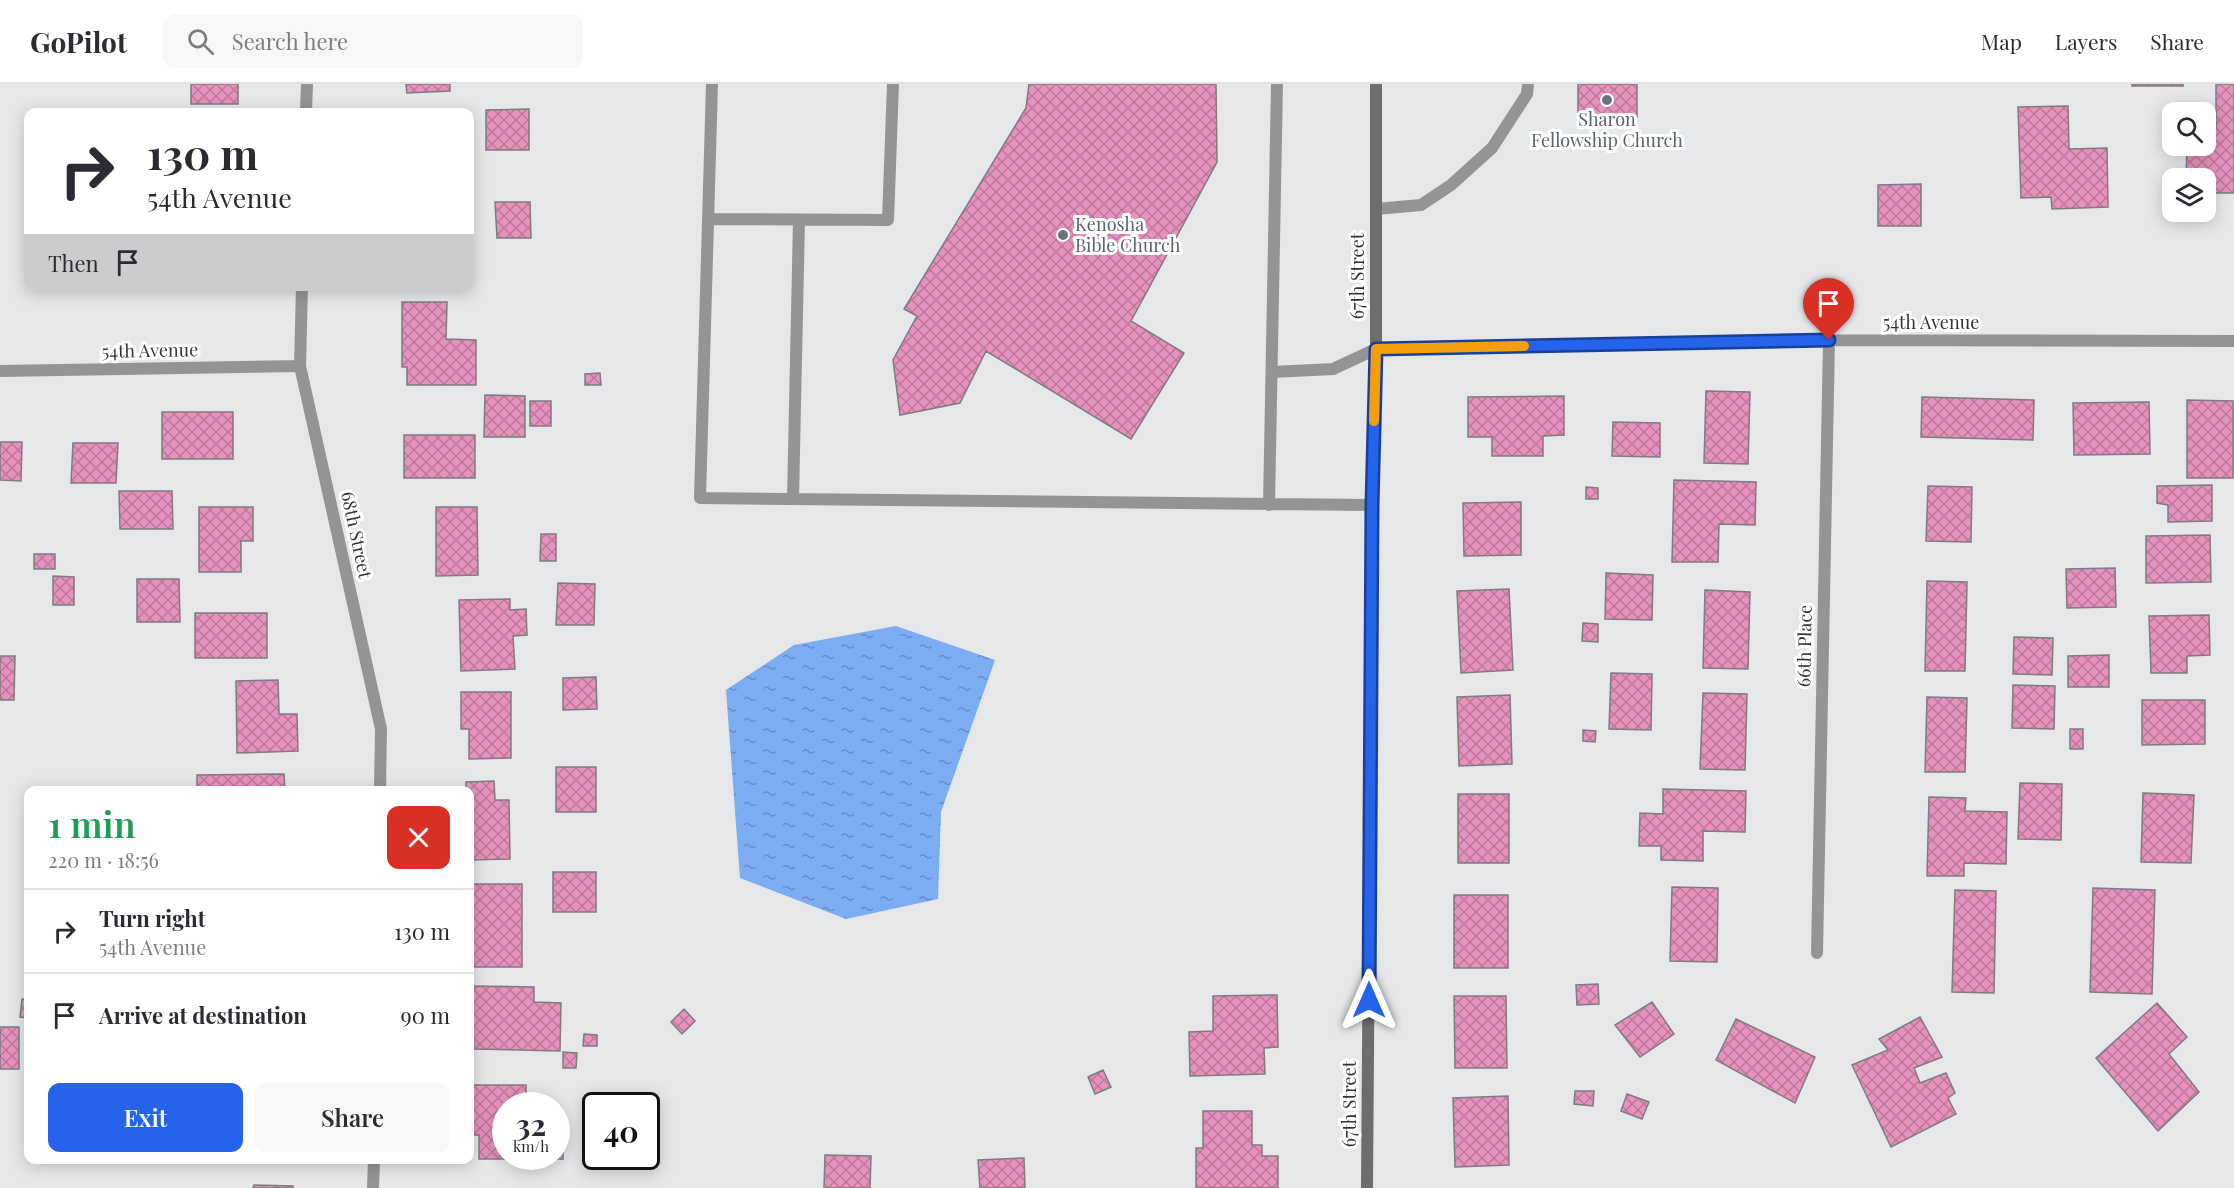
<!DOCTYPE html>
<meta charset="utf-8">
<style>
:root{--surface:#fff;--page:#f7f7f7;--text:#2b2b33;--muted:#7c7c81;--line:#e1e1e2;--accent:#2563eb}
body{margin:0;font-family:"Playfair Display",serif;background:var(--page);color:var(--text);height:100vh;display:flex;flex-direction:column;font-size:22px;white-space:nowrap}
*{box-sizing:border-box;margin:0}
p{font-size:20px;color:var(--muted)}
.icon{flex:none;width:33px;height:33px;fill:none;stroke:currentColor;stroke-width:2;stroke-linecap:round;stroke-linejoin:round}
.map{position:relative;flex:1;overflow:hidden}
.drawer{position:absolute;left:24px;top:702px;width:450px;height:378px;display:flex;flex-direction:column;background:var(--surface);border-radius:12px;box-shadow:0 3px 15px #0003}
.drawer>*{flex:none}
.banner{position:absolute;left:24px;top:24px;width:450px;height:183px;border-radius:12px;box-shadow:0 3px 15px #0003;background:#fff;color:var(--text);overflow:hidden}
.controls{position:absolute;left:2162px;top:18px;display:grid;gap:12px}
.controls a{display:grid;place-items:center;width:54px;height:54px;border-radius:12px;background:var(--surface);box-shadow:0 3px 15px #0003;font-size:30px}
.speed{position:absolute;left:492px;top:1008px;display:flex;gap:12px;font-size:30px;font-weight:700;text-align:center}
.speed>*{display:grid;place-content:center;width:78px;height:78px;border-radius:50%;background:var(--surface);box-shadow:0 3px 15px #0003;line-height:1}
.speed small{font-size:15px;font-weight:400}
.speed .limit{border:3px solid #111;border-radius:9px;background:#fff;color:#111}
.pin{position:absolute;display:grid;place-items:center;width:51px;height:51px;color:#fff;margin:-62px -26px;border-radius:50% 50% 50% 0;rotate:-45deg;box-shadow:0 0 6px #0007}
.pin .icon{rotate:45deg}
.me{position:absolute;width:66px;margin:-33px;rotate:0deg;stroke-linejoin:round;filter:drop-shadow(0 0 4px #0008)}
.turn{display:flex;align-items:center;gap:21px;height:126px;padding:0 24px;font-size:27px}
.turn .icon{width:78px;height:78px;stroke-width:2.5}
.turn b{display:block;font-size:42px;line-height:51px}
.then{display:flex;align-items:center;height:57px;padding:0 24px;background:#0003;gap:12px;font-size:22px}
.round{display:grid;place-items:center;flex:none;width:63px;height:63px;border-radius:12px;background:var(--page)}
.summary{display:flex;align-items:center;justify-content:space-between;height:102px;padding:0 24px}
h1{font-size:36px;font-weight:600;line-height:45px;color:#1e9e55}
.primary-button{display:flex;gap:12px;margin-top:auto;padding:12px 24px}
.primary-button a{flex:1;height:69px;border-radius:12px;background:var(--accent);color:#fff;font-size:24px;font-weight:600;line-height:69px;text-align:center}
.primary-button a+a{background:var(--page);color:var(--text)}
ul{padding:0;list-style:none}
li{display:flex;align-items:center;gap:18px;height:84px;padding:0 24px;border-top:2px solid var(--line)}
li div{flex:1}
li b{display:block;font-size:22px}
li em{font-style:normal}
header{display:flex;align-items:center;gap:36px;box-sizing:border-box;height:84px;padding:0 30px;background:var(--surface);border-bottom:2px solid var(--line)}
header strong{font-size:28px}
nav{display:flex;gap:33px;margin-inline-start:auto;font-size:21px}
.search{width:420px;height:54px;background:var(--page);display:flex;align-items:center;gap:15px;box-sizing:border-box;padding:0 21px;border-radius:12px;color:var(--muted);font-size:22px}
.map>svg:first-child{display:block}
.water{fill:url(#water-ripples)}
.building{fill:url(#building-cross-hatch);stroke:#7e7c7d;stroke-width:1.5}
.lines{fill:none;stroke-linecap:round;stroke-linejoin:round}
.lane{stroke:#949493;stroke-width:12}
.street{stroke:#949493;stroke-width:12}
.secondary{stroke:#6d6d6b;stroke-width:12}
.route-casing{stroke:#184099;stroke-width:15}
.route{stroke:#2563eb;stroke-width:10}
.slow{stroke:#f59e0b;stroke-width:10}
.worship-dot{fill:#6b7280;stroke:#fff;stroke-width:2}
.labels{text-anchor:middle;stroke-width:6;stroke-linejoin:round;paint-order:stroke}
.worship-label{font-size:18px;fill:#5b616d;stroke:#fff}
.street-label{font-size:18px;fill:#333334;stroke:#fff}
</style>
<header>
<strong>GoPilot</strong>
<div class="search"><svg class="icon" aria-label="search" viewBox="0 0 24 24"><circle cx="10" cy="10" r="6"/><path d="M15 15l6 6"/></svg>Search here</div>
<nav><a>Map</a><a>Layers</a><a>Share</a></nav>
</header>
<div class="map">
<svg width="2234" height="1104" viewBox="0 0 2234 1104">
<defs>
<pattern id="water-ripples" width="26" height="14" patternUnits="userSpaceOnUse" patternTransform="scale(1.5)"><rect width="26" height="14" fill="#7cacf2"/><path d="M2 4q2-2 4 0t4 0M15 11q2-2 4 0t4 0" fill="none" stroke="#668dc5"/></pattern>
<pattern id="building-cross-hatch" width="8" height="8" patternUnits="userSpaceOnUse" patternTransform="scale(1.5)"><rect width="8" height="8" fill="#e792be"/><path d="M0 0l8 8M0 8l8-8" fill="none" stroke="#bc789b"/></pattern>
</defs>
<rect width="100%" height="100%" fill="#e5e7e9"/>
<!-- water -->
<path class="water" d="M896 542 995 576 941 728 938 815 846 835 740 794 726 606 794 561Z"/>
<!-- building -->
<path class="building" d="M191 0H238V20H191Z
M406 0H450V7L407 9Z
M1029 0H1216L1217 78 1131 237 1184 269 1131 355 986 267 960 319 900 331 893 276 917 232 904 225 1026 24Z
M1578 0H1637V33L1578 32Z
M2132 0H2183V2H2132Z
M2216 0H2234V109H2205V94H2186L2187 62H2205V45H2216Z
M2068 22 2069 65 2107 64 2108 123 2052 125 2051 113 2021 114 2018 23Z
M529 25V66H486V26Z
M1921 100V142H1878V101Z
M495 118H530L531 154H497Z
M402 218H447L446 255 476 256V301H407V283H402Z
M600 289 601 301H585V290Z
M1706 307 1750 308 1748 380 1704 379Z
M485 311 525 312V353H484Z
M1564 312V351L1543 352V372H1492V353H1468V313Z
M1922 313 2034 316 2033 356 1921 353Z
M2187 316 2233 317V394H2187Z
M530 317H551V342H530Z
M2149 318 2150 370 2074 371 2073 319Z
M162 328H233V375H162Z
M1613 338 1660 339V373L1612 372Z
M404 351H475V394H404Z
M0 358H22L21 397 0 396Z
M73 359H118L116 399H71Z
M1674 396 1756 398 1755 441 1719 440 1718 478H1672Z
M2212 401V437L2168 438V421L2157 419V402Z
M1928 402 1972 403 1971 458 1926 457Z
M1586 403 1598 404V415H1586Z
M119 407H172L173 445H120Z
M1521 418V471L1464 472 1463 419Z
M199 423H253V457H241V488H199Z
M436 423H477L478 491 436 492Z
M541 450H556V477H540Z
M2210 451 2211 498 2146 499V452Z
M34 470H55V485H34Z
M2115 484 2116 523 2067 524 2066 485Z
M1606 489 1653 491 1652 536 1605 535Z
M53 492 74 493V521H53Z
M137 495H179L180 538H137Z
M1927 497 1967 498 1965 587H1925Z
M558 499 595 500 594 541H556Z
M1509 505 1513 586 1461 589 1457 507Z
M1705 506 1750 508 1748 585 1703 584Z
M510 515V526L526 525 527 551 513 552 515 585 461 587 459 516Z
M195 529H267V574H195Z
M2209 531 2210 571 2187 572V589H2151L2149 532Z
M1583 539 1598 540V558L1582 557Z
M2014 553 2053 554 2052 591 2013 590Z
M2109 571V603H2068V572Z
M0 572H15L14 616H0Z
M1611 589 1652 590 1651 646 1609 645Z
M596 593 597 625 563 626V594Z
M278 596 279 630H297L298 667 237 669 236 597Z
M2013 601 2055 602 2054 645 2012 644Z
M461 608H511V674L469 675V645H461Z
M1703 609 1747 610 1745 686 1700 685Z
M1510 611 1512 680 1459 682 1457 613Z
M1927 613 1967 614 1965 688H1925Z
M2142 616H2205V660L2142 661Z
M2070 645H2083V665H2070Z
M1583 646 1596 647 1595 658 1583 657Z
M556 683H596V728H556Z
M284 690 285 706H197V691Z
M494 697 495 716H509L510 775 470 776V706H466V698Z
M2020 699 2062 700 2061 756 2018 755Z
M1663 705 1746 707 1745 748 1703 747V777L1661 776V762H1639L1640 729 1663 730Z
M2143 709 2194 711 2191 779 2141 778Z
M1458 710H1509V779H1458Z
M1929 713 1966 714 1965 727 2007 728 2006 780 1964 779V792H1927Z
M553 788H596V828H553Z
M470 800H522V883H470Z
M1672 803 1718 804 1717 878 1670 877Z
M2093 804 2155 806 2152 910 2090 908Z
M1955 806 1996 807 1994 909 1952 908Z
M1454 811H1508V884H1454Z
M1598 900 1599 920 1577 921 1576 901Z
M470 902 534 903V918L561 919 560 967 474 965 473 948 470 947Z
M1277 911 1278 963 1264 964 1265 990 1190 992 1189 948 1213 947V912Z
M1454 912H1506L1507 984H1455Z
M22 915 28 916V934L20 933Z
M1652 918 1674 950 1640 973 1615 941Z
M2157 919 2187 953 2169 970 2199 1008 2158 1047 2096 974Z
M684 925 695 937 682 950 671 938Z
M1920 933 1942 973 1914 984 1920 999 1946 989 1955 1009 1948 1014 1956 1030 1891 1063 1852 981 1888 966 1879 955Z
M1736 935 1815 973 1795 1019 1716 976Z
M0 943H19V985H0Z
M584 950 597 951V962H583Z
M563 968 577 969 576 984H563Z
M1103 986 1111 1003 1095 1010 1088 993Z
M470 1001H526V1022H506V1072H556V1031H563V1075H479V1051H470Z
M1575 1007H1594L1593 1022 1574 1020Z
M1627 1010 1649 1018 1642 1035 1621 1027Z
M1508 1012 1509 1081 1455 1083 1453 1014Z
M1203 1027H1252V1061H1262V1072H1278V1104H1196V1064H1203Z
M825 1071 871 1072 870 1104H824Z
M1024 1074 1025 1104H980L978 1076Z
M254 1101 293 1102V1104H253Z"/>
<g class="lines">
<!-- lane -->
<path class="lane" d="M712 0 700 414 1372 421
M1376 125 1421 121 1451 101 1492 64 1527 10 1528 0
M708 135 888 136 893 0
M1272 288 1333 285 1376 265
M793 415 799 136
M1269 421 1277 0"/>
<!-- street -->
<path class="street" d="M306 28 307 0
M302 202 300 282 381 645 380 706
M1376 265 1829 256 2234 257
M0 287 300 282
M1817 869 1829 256
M373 1104 374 1076"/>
<!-- secondary -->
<path class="secondary" d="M1367 1104 1372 421 1376 265V0"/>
</g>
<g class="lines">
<!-- route casing -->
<g class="route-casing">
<path id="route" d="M1369 916 1372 421 1376 265 1829 256"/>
</g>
<!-- route -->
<use href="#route" class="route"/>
<!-- slow -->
<path class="slow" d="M1374 337 1376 265 1524 262"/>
</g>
<!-- markers -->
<g class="worship-dot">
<circle cx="1607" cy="16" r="6"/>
<circle cx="1063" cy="151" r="6"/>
</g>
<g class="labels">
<!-- worship labels -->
<g class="worship-label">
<text x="1607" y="42">Sharon<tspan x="1607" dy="21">Fellowship Church</tspan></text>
<text x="1075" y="147" text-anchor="start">Kenosha<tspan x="1075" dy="21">Bible Church</tspan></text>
</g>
<!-- street labels -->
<g class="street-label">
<text transform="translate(1358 192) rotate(-90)" y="6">67th Street</text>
<text x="1931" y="245">54th Avenue</text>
<text transform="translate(150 267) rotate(-1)" y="6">54th Avenue</text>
<text transform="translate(356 451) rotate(78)" y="6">68th Street</text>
<text transform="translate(1805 562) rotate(-89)" y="6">66th Place</text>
<text transform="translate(1350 1020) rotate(-90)" y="6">67th Street</text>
</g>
</g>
</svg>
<div class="controls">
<a><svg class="icon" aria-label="search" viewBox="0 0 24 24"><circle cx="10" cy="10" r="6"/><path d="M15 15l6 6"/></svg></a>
<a><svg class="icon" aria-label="layers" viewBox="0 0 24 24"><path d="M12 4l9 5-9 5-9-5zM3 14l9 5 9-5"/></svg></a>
</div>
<div class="speed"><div>32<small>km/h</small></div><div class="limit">40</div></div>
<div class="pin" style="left:1829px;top:256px;background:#d93025"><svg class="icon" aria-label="arrive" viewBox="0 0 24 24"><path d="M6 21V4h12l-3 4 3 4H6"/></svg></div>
<svg class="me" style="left:1369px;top:916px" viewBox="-20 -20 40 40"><path d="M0-17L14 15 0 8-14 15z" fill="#2563eb" stroke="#fff" stroke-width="4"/></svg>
<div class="banner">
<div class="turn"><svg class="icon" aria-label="right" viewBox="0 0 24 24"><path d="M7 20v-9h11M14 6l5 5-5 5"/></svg><div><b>130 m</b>54th Avenue</div></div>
<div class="then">Then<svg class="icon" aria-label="arrive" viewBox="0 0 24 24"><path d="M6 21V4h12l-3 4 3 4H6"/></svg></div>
</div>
<section class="drawer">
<div class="summary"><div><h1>1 min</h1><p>220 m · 18:56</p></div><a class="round" style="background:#d93025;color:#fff"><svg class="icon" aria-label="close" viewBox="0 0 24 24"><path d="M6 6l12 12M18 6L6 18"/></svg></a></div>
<ul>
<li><svg class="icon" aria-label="right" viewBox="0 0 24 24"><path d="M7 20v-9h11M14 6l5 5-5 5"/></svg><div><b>Turn right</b><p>54th Avenue</p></div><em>130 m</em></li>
<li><svg class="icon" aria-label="arrive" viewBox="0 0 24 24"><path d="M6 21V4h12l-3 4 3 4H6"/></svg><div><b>Arrive at destination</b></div><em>90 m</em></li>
</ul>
<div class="primary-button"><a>Exit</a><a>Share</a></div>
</section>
</div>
